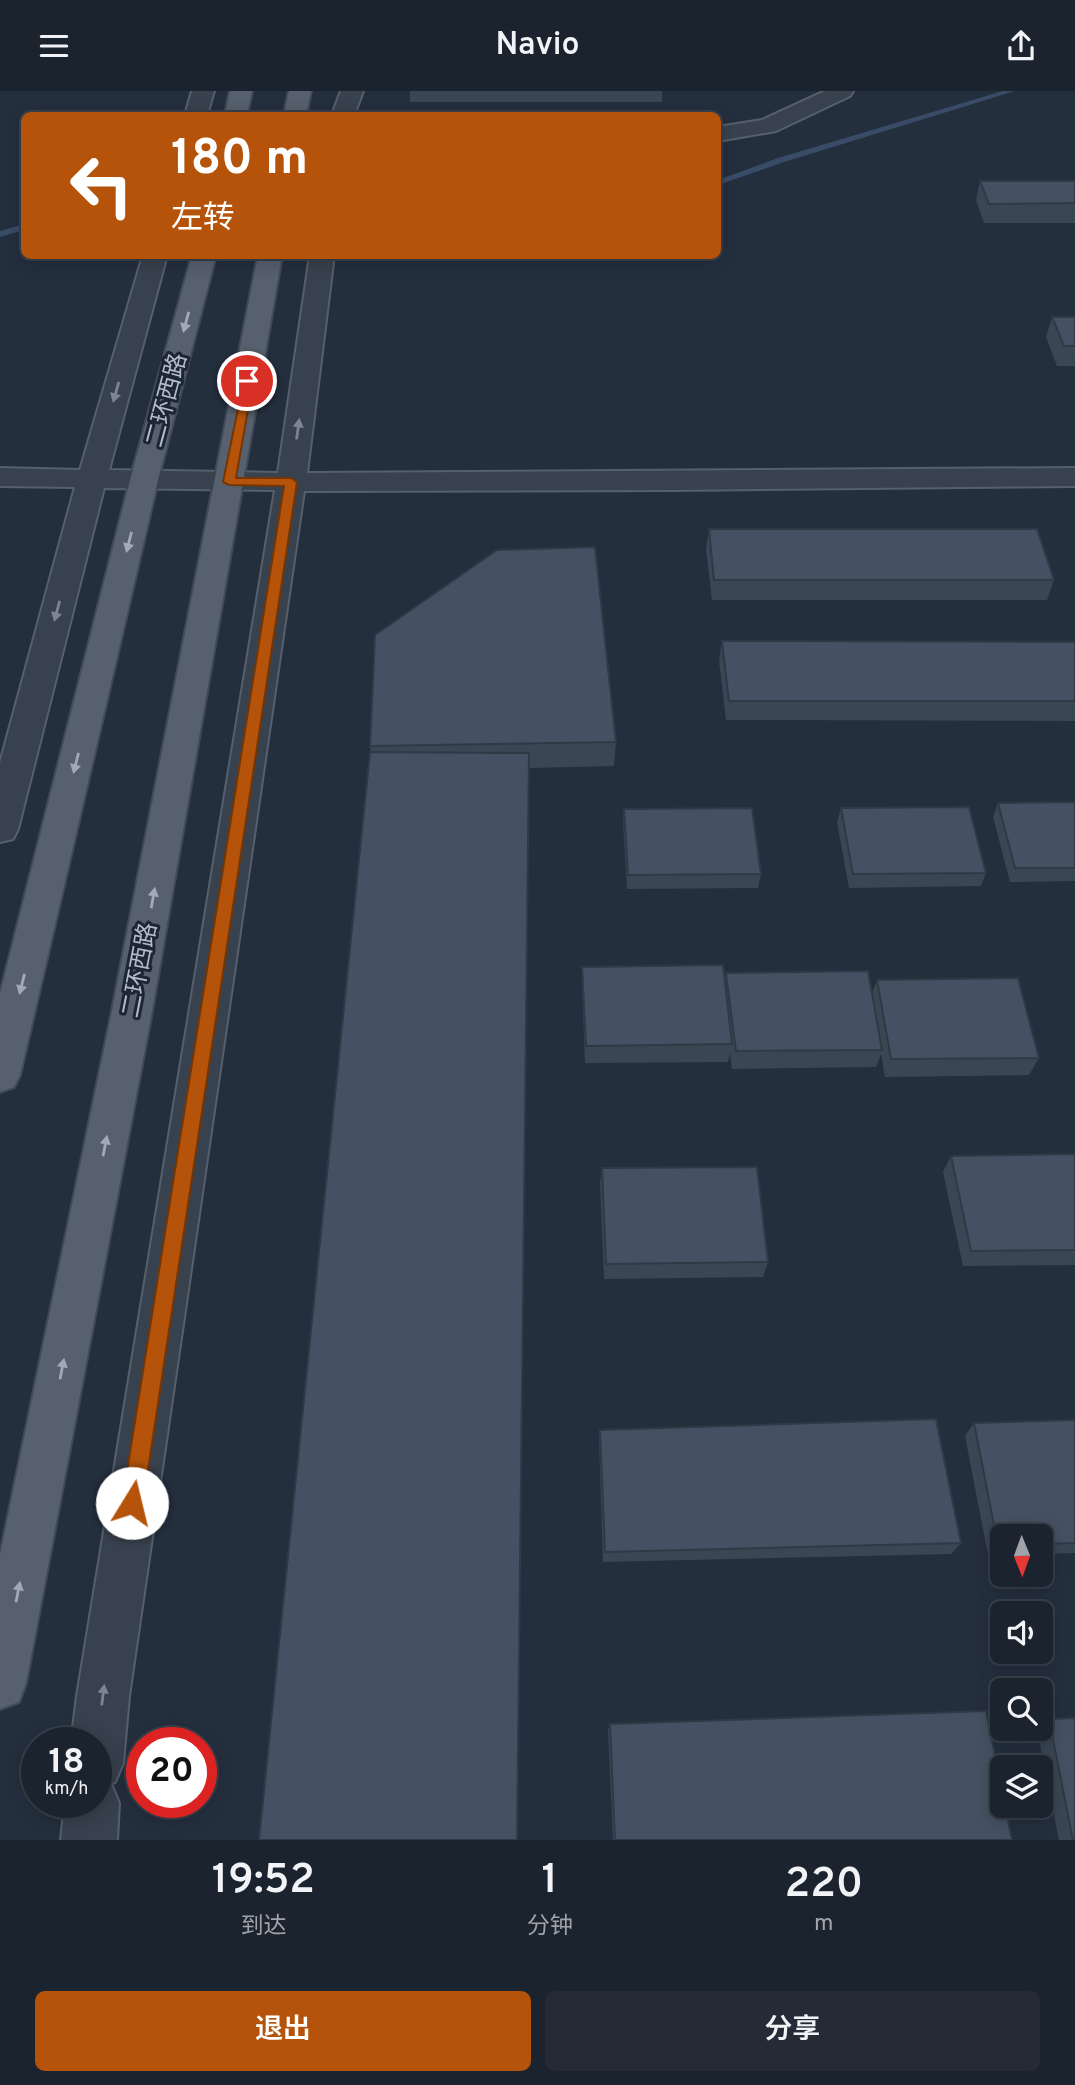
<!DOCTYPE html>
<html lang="zh">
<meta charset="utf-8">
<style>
:root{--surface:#1b232e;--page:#242b36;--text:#f1f3f6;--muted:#a0a4aa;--line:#39404a;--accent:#b45309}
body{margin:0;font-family:Overpass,"Noto Sans SC",sans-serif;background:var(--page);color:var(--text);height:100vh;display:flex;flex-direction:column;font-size:26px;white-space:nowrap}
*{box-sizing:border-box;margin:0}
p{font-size:23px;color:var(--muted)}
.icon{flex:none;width:38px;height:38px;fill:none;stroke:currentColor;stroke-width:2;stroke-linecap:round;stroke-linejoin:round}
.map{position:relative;height:1749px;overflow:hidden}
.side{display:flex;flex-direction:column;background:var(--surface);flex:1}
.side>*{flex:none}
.top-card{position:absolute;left:21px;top:21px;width:700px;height:147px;border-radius:10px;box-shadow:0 4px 18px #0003,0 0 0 2px var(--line);background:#b45309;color:#fff;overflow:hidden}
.needle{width:46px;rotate:179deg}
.buttons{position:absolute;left:990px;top:1433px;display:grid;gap:14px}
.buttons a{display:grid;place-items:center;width:63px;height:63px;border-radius:10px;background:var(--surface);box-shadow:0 4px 18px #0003,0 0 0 2px var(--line);font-size:35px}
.speed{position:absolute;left:21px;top:1636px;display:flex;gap:14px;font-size:35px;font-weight:700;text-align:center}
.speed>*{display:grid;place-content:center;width:91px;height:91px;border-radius:50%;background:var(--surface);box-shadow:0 4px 18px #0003,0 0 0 2px var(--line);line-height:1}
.speed small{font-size:18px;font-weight:400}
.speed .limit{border:10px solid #d22;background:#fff;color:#111}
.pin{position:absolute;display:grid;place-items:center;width:60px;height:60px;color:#fff;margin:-30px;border:4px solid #fff;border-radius:50%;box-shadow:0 2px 7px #0007}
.me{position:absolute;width:77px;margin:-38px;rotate:9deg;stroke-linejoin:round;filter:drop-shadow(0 0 5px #0008)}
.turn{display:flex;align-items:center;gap:24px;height:147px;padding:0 35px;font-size:32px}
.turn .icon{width:91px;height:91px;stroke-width:2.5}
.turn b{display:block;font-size:49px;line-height:60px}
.eta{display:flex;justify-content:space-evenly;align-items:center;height:119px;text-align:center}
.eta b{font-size:42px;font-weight:600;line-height:49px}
.primary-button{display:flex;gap:14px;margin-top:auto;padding:14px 35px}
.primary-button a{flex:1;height:80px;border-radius:10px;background:var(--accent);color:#fff;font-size:28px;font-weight:600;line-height:80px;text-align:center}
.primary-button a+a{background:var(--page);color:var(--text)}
header{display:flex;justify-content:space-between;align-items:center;height:91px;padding:0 35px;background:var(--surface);font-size:32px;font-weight:600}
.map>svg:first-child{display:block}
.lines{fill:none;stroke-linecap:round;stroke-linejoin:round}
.stream{fill:#394c67;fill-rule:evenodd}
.minor-casing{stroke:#565f6c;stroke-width:4}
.major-casing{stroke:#414a57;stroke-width:4}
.minor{fill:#38414e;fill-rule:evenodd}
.major{fill:#56606e;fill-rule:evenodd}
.wall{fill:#3b4654}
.building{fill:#455162;stroke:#303945;stroke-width:2}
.oneway{fill:#a1aab7}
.oneway2{fill:#7c8592}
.route{fill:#b45309;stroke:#753606;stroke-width:2}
.labels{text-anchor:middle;stroke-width:6;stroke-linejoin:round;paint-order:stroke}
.street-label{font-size:24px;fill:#b4bcc9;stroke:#1d2633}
</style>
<header><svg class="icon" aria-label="menu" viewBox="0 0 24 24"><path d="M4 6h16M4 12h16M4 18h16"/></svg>Navio<svg class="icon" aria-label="share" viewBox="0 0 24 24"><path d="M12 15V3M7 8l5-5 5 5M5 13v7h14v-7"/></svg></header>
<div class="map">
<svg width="1075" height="1749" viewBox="0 0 1075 1749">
<rect width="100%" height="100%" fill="#242f3e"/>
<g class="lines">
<!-- stream -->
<path class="stream" d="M1003 0H1015L784 71 718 94V89L778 67Z
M24 133V139L0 146V140Z"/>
<!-- minor casing -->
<g class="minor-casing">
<path id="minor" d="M192 0H214L207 24H185Z
M341 0H363L354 24H332Z
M825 0H853L850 5 776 40 718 50V36L762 29Z
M143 164H167L109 379 278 382 310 164H334L307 382 1075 377V395L672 399 304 400 129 1605 123 1672 115 1691 111 1693 119 1712 117 1749H61L65 1712H96V1652H71L77 1605 275 399 104 397 18 738 13 748 0 751V672L75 396 0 395V377L80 379Z"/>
</g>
<!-- major casing -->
<g class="major-casing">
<path id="major" d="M230 0H252L247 24H225Z
M289 0H311L306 24H284Z
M192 164H216L158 389 20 984 14 996 0 1001V903L130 389Z
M258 164H282L152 920 26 1592 19 1611 0 1618V1464L112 920Z"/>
</g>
<!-- minor -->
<use href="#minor" class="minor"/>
<!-- major -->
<use href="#major" class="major"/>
</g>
<!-- wall -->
<path class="wall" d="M410 0H662V11H410Z
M980 90H1075V132H984L976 109Z
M1052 226H1075V275H1057L1046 246Z
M709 438 1054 489 1047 509H712L706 458Z
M722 550 1075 551V630L726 629 719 570Z
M616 651 614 675 529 677 517 1749H259L371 661 370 655Z
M1075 711V790L1010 791 993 726 998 712Z
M841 717 986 782 981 795 849 797 837 731Z
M624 718 761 783 758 797 627 798 623 732Z
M582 876 725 889 726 882 872 903 877 889 1039 967 1029 984 885 986 881 963 876 976 732 978 730 962 728 971 585 972 582 894Z
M1075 1063V1174L963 1175 943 1081 951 1065Z
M602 1077 768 1171 763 1186 604 1188 600 1093Z
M1075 1329V1462L1041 1463V1446H1003V1464H988L965 1345 974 1332Z
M600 1339 961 1452 951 1463 603 1471 599 1351Z
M1049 1628 1075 1749H1059L1037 1638H1041V1632Z
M610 1633 1012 1749H613L608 1639Z"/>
<!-- building -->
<path class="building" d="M980 90H1075V112L989 113Z
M1052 226H1075V255H1064Z
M709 438H1037L1054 489H714Z
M595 456 616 651 370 655 375 544 497 459Z
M722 550 1075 551V610H729Z
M370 661 529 662 517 1749H259Z
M1075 711V777H1015L998 712Z
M969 716 986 782 853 783 841 717Z
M752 717 761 783 628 784 624 718Z
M723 874 732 953 586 955 582 876Z
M868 880 882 959 736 960 726 882Z
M1018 887 1039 967 891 968 877 889Z
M1075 1063V1159L971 1160 951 1065Z
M757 1076 768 1171 606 1173 602 1077Z
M936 1328 961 1452 605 1461 600 1339Z
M1075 1329V1452L1041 1453V1446H1003V1454H998L974 1332Z
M986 1620 1003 1704V1715H1005L1012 1749H615L610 1633Z
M1075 1627V1749H1073L1049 1628Z"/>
<!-- one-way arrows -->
<defs><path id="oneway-solid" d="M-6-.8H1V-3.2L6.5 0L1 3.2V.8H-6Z" transform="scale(1.75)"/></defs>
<g class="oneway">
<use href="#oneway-solid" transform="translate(186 231) rotate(105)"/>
<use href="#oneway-solid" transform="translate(129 451) rotate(104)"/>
<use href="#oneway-solid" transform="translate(76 672) rotate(104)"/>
<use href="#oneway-solid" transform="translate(153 807) rotate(-80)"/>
<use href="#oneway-solid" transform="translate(22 893) rotate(104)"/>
<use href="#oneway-solid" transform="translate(105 1055) rotate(-79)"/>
<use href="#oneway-solid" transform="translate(62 1278) rotate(-79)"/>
<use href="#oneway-solid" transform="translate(18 1501) rotate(-79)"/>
</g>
<g class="oneway2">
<use href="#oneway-solid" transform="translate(116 301) rotate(106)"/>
<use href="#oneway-solid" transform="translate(298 338) rotate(-82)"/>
<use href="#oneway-solid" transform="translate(57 520) rotate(105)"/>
<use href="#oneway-solid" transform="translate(103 1604) rotate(-83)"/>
</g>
<!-- route -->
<path class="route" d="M244 288 253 290 236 387H291L297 391 143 1412 140 1419 132 1422 125 1419 122 1412 284 395 229 394 223 391Z"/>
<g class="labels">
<!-- street labels -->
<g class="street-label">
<text transform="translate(166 309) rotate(-75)" y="8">二环西路</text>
<text transform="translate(139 879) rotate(-79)" y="8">二环西路</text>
</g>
</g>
</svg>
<div class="buttons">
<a><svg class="needle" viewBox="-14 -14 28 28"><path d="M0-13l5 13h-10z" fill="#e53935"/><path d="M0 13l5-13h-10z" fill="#a0a4aa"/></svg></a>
<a><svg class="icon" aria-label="sound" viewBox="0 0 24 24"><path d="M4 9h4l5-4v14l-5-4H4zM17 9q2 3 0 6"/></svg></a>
<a><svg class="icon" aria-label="search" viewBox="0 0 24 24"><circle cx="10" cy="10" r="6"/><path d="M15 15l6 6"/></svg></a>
<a><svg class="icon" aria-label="layers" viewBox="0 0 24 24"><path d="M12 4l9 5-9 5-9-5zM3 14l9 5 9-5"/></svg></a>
</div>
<div class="speed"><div>18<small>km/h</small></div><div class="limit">20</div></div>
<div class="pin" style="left:247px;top:290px;background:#d93025"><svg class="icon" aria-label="arrive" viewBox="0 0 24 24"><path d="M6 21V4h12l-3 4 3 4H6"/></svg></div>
<svg class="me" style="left:132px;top:1412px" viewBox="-20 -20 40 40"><circle r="19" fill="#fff"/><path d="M0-13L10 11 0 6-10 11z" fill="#b45309"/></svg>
<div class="top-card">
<div class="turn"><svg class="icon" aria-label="left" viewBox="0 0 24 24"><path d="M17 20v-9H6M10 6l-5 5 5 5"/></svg><div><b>180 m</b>左转</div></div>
</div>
</div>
<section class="side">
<div class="eta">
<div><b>19:52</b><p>到达</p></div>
<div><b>1</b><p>分钟</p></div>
<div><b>220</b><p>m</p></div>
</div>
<div class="primary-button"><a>退出</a><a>分享</a></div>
</section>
